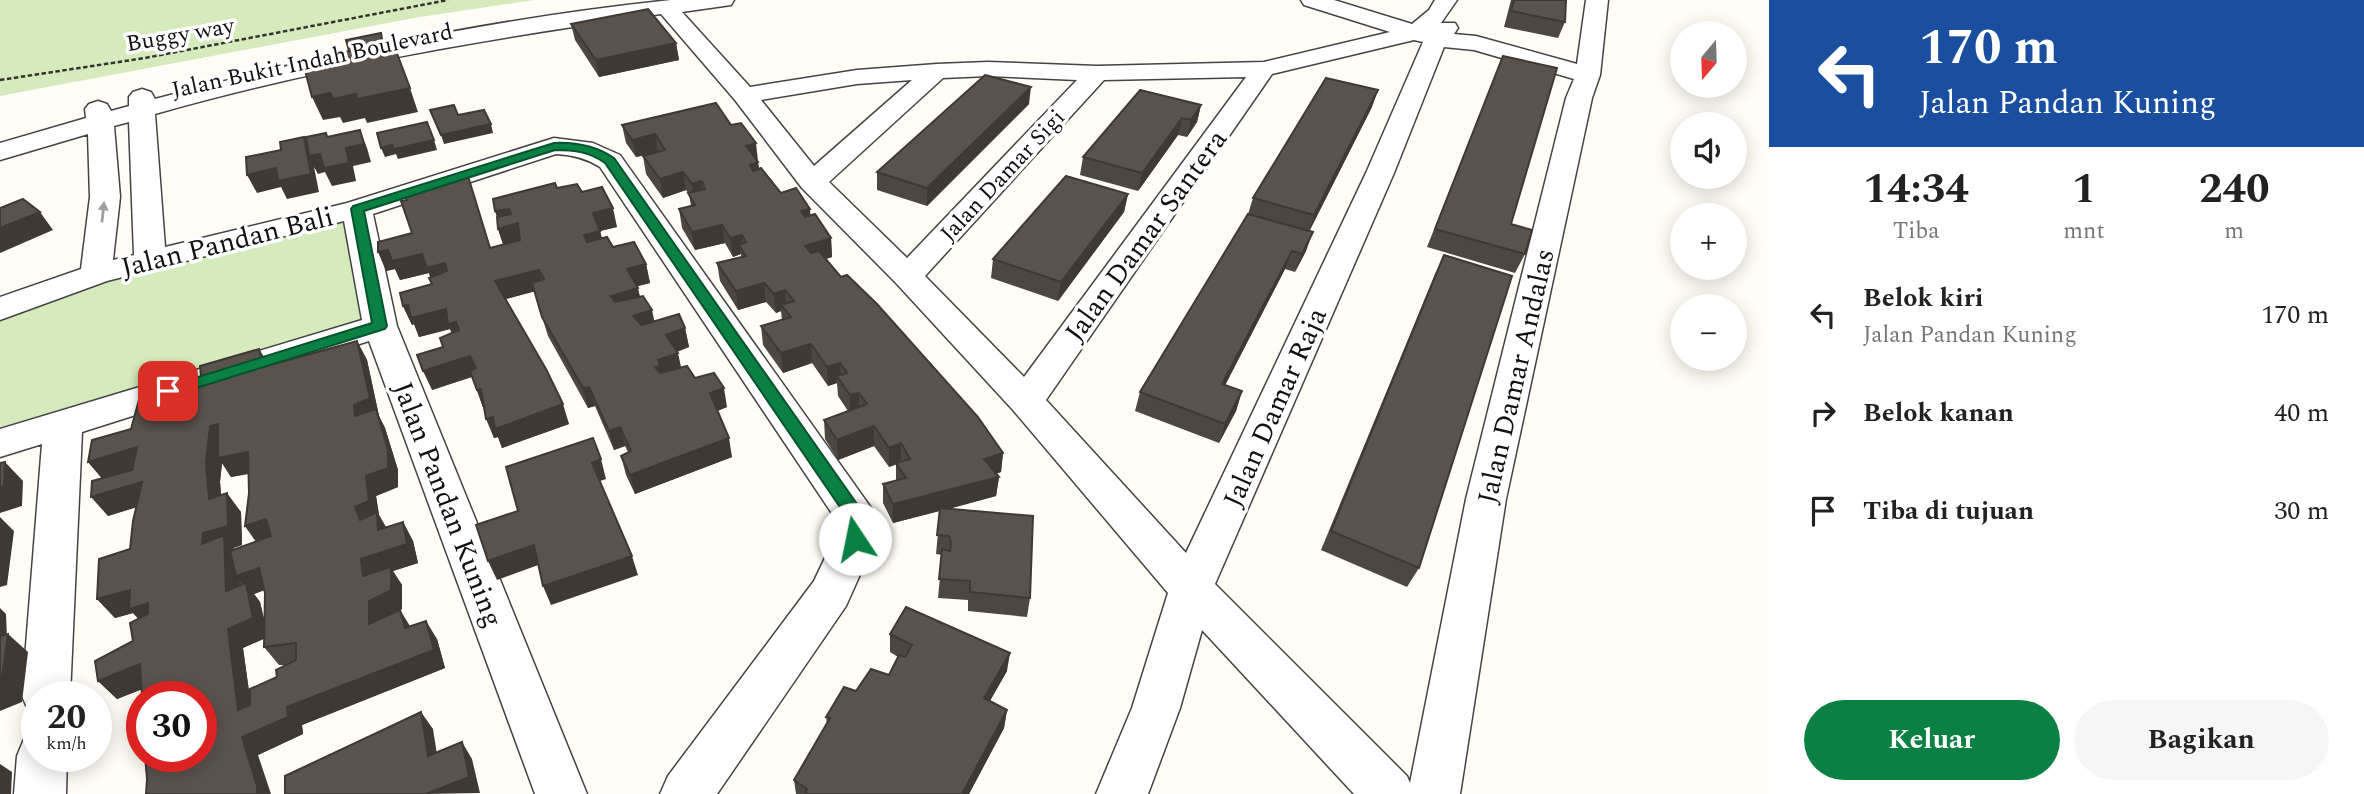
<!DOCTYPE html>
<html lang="id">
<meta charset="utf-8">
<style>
:root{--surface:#fff;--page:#f6f6f6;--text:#222;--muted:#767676;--accent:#0b8043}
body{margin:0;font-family:Spectral,serif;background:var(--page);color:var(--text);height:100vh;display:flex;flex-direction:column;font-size:26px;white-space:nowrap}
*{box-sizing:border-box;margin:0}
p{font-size:23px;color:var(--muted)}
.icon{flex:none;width:38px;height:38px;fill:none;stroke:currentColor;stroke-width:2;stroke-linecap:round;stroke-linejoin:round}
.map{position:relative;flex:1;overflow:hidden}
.sheet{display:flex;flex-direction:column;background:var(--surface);width:595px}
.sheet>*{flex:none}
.banner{background:#1a4fa0;color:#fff;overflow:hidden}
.needle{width:46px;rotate:199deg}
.buttons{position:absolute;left:1670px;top:21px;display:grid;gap:14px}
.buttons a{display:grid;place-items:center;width:77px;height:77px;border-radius:50%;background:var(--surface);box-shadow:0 4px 18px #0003;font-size:35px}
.speed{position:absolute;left:21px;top:681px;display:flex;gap:14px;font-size:35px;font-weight:700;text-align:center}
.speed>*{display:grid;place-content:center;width:91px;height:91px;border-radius:50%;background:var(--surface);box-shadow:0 4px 18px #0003;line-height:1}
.speed small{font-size:18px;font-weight:400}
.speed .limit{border:10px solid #d22;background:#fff;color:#111}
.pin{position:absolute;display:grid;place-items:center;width:60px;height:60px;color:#fff;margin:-30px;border-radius:14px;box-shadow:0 4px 10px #0006}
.me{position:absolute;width:77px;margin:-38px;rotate:349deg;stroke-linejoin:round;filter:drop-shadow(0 0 5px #0008)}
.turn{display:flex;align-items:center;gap:24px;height:147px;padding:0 35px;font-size:32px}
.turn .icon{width:91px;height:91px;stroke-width:2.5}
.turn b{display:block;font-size:49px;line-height:60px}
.eta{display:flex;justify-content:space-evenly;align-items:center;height:119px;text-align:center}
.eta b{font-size:42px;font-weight:700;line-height:49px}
.cta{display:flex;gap:14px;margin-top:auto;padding:14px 35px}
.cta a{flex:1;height:80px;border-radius:42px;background:var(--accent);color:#fff;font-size:28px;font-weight:700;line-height:80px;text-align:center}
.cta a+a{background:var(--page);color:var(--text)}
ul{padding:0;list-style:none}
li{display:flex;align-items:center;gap:21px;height:98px;padding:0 35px}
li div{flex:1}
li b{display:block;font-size:26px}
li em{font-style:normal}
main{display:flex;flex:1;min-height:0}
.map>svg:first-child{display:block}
.green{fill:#d5ebbd}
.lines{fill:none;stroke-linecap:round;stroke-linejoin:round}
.minor-casing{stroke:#444;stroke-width:3}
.path{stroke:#333;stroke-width:2.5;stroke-dasharray:4.5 2.5;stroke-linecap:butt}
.minor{fill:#fff;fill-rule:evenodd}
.wall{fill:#4d4742;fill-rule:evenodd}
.shaded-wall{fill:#3f3936}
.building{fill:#5a524d;stroke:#3f3936;stroke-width:2;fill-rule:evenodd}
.oneway{fill:#a0a0a0}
.route{fill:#0b8043;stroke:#07532c;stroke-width:2}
.labels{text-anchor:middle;stroke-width:7;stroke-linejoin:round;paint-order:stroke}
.far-street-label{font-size:23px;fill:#111;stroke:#fff}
.street-label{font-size:28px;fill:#111;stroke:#fff}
</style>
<main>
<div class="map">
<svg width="1769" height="794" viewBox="0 0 1769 794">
<rect width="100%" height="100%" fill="#fffdf5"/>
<!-- green -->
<path class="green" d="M0 0H534L414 18 0 96Z
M354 210 381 329 0 441V311Z"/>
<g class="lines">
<!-- minor casing -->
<g class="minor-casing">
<path id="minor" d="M671 0H734L731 5 682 12 750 87 857 70 937 64 988 62 1097 66 1264 62 1390 32 1304 5 1301 0H1334L1412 24 1429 10 1435 0H1457L1441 23H1455L1458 28 1454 34 1476 36 1577 64 1586 0H1608L1600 75 1592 98 1506 499 1460 794H1354L1202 630 1180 708 1148 794H1096L1132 708 1168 593 1013 410 896 283 802 188 735 100 661 14C491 38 320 67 155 114L165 247 347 203 554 138 593 143 620 155 874 512 876 539 846 606 717 794H660L668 776 814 581 834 539 833 515 600 167C586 158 573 155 556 154L373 214 397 326 587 794H535L369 341 82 432 70 696H37V715L29 712 22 696 42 444 0 457V429L362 320 344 221 107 281 0 320V297L81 269 90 197 88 134 0 160V143L86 118 85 109 89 104 98 101 107 104 111 111 129 106V97L133 92 142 89 151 92 155 99C323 54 498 18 671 0ZM1414 40 1423 42 1366 173 1186 553 1046 400 1272 74ZM1444 47 1474 50 1574 79 1566 98 1466 499 1410 783 1407 776 1215 584 1394 173ZM988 76 1077 80 907 258 829 182 943 78ZM1246 77 1024 377 925 276 1104 80ZM912 80 814 166 761 100 857 84ZM129 122 134 255 113 260 120 197 114 126Z
M37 734V756H67L66 794H14L17 756 24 739Z"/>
</g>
<!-- path -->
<path class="path" d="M0 80 145 58 448 0"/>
<!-- minor -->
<use href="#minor" class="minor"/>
</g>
<!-- wall -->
<path class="wall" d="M1511 0H1566L1565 22 1558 38 1504 27Z
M571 24 676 43 679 60 599 77 575 40Z
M1503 56 1511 224 1525 254 1515 273 1427 247Z
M1029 104 927 206 877 190V172Z
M1201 105 1197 122 1187 137 1178 135 1138 191 1080 175 1083 157Z
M1372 107 1309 231 1306 251 1295 272 1285 269 1225 385 1242 391 1236 411 1219 443 1135 411 1140 392 1248 214 1253 198Z
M622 125H731L758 161 759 169 781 193 810 209V216L831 238 832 257 826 259 841 277 1003 453 1001 472 996 474 999 477 996 496 949 509 1030 598 1027 617 968 611V600L938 598 942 555 936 554 940 511 893 523 883 503V484L896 481V464L889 467 874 446 838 460 825 439 824 420 848 411 838 396 837 383 828 386 812 363 783 373 763 345 761 326 782 320 781 311 776 313 766 302 738 310 720 281 717 263 741 257V254L733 257 725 243 695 250 682 228 679 209 691 206 689 194 686 190 663 198 646 174 643 156 658 152 636 157 626 143Z
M557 188 582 192 617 227 600 231 602 238 613 247 646 264 650 283 637 286 640 297 654 321 685 328 689 347 677 352 681 368 695 378 727 407 717 411 732 457 635 494 626 475 621 456 628 452 625 446 614 450 595 406 588 408 548 336 534 291 506 299 569 424 502 448 498 437 494 438 472 377 432 390 443 347 452 333 450 329 419 337 414 324 412 325 403 306 432 284 429 273 400 280 395 269 386 271 412 233 406 200 403 192 474 194 490 248 503 244 498 229 497 217 495 211Z
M1128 194 1124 212 1058 301 991 278 993 259Z
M1444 255 1419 568 1407 587 1321 550 1435 274Z
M357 341 367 360 379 416 385 428 398 470V487L376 496 379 515 386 527 403 522 413 541 418 563 393 571 402 585V609L394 613 400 610 410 626 437 639 445 668 302 725 303 734 258 755 147 779 142 689 117 699 98 681 133 641 139 619 133 613 115 618 97 599 130 549 136 507 108 516 102 478 88 462 131 429 269 365ZM222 463 231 477 249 474V493L245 526 256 542 235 550 233 548 242 545 241 512 221 495 220 482ZM264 590 265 593V623L260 602 254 594ZM265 638 264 647 279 665H286L277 677 250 698 243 648Z
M890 634 1007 671 990 701 1007 710 1004 728 969 794H796L794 780 827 724 826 717 856 691 889 675 898 657 890 652Z"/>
<!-- shaded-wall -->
<path class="shaded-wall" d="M676 43 679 60 599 77 596 60Z
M1031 87 1029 104 927 206V188Z
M410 88 418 112 367 123 365 118 343 123 340 117 323 120 312 97 330 93 356 94Z
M1378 90 1372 107 1308 234 1314 215Z
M1201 105 1197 122 1187 137 1191 120Z
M1182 118 1178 135 1138 191 1142 173Z
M491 124 493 133 444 144 441 135Z
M360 130 367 148 371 162 353 166 356 181 332 186 325 172 318 174 314 167 319 192 287 199 281 187 257 193 247 175 304 137 312 155 346 148Z
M655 134 658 152 636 157 632 140Z
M434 140 437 150 398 159 396 154 385 157 381 148 392 145Z
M756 143 758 161 748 164 746 146Z
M758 162 760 180 750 165Z
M683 172 686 190 663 198 660 179Z
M701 181 704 199 694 202 692 184Z
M1128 194 1124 212 1058 301 1061 282Z
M613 208 617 227 600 231 604 249 589 254 584 235 593 213Z
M509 209 518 223 523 241 504 247 498 229 501 228 495 211Z
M810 209 811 227 801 211Z
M40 212 53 230 0 253V228Z
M722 225 725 243 695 250 692 232Z
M1313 232 1306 251 1295 272 1302 254Z
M742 235 744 253 739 245 741 254 733 257 730 238Z
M831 238 832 257 806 265 805 246Z
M388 250 422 254 445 263 452 282 434 287 429 273 400 280 395 269 386 271 378 252Z
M1292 251 1285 269 1216 403 1222 384Z
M646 264 650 283 631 288 627 269Z
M539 270 544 289 502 300 495 281Z
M764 283 766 302 738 310 736 291Z
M638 288 642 307 616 315 611 296Z
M785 290 786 309 781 305V311L776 313 774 294Z
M408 305 446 309 456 322 463 341 456 343 450 329 419 337 414 324 412 325 403 306Z
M652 310 656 329 637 335 633 316Z
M685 328 689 347 670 354 666 335Z
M357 341 367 360 379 416 385 428 398 470V487L376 496 379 515 388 531 389 549 360 520 355 507 366 476 354 405Z
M811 344 812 363 783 373 781 353Z
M259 349 271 368 263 367Z
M678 353 682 372 664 378 655 367 658 360Z
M470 356 477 375 432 390 423 371Z
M840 363 841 382 837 376V383L828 386 827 367Z
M589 387 595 406 588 408 583 388Z
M724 388 727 407 713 413 710 393Z
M481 389 484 410 477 390Z
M1242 391 1236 411 1219 443 1225 424Z
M859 393V412L850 415V395Z
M563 404 569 424 502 448 498 437 494 438 486 419Z
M218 424 248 452 261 471 231 477 222 463 220 482 223 518 209 499 206 462 210 426Z
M874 426V446L838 460 837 440Z
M620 427 625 446 614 450 609 431Z
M729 438 732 457 635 494 630 475Z
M901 443V463L889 467V448Z
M137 447 152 466 104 481 88 462Z
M1003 453 1001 472 982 479 984 459Z
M601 459 606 479 597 482 592 463Z
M5 462 23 481 22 506 0 513V488Z
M999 477 996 496 893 523V504Z
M142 482 157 501 108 516 91 497Z
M227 493 241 512 242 545 233 548 238 554 239 575 259 568 273 587 254 594 260 602 268 637 243 648 254 728 238 710 228 629 253 618 247 590 239 580 241 610 226 591 225 550 218 552 216 563 202 544 203 533 228 526Z
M0 517 14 531 7 585 0 587Z
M266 519 279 538 259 545 245 526Z
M403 522 413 541 418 563 393 571 402 585V609L369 624V601L361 559Z
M534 545 541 564 497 580 488 561Z
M632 556 638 575 551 605 543 586Z
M130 590 148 603 165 621 146 627 133 613 115 618 97 599Z
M0 608 6 614 7 638 8 634 28 652 22 702 0 711Z
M400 610 411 629 405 628Z
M426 621 437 639 445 668 302 725 303 734 258 755 271 794H257L242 737 287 707Z
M1010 653 1007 671 981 716 984 698Z
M140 664 158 683 117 699 98 681Z
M1007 710 1004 728 969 794H962Z
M421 712 433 729 440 774 428 756Z
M462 742 472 759 480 793 426 794Z
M0 764 12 772 11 794H0Z"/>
<!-- building -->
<path class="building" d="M1514 0H1566L1565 22 1511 11Z
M648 9 676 43 596 60 571 24Z
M381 33 383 45 393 43 410 88 357 99 356 94 333 99 330 93 312 97 303 63 349 51 346 40Z
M1503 56 1557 68 1511 224 1532 230 1525 254 1435 229Z
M985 75 1031 87 927 188 877 172Z
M1326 78 1378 90 1314 215 1253 198Z
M1140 90 1201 105 1191 120 1182 118 1142 173 1083 157Z
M716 103 731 125 741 123 756 143 746 146 758 162 750 165 753 171 761 168 781 193 796 188 810 209 801 211 805 217 815 214 831 238 805 246 811 253 819 251 841 277 847 275 877 304 978 417 1003 453 984 459 999 477 893 504 883 484 906 478 896 463 910 459 901 443 889 448 874 426 837 440 824 420 867 404 859 393 850 395 837 376 847 373 840 363 827 367 811 344 781 353 761 326 791 317 781 305 794 301 785 290 774 294 764 283 736 291 717 263 746 256 739 245 746 242 742 235 730 238 722 225 692 232 679 209 695 205 688 193 705 189 703 183 701 181 692 184 683 172 660 179 643 156 665 150 655 134 632 140 622 125Z
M454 105 458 115 484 110 491 124 441 135 430 110Z
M427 122 434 140 394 149 392 145 381 148 377 133Z
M360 130 364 144 346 148 349 163 324 168 320 154 309 156 306 137 326 133 327 137Z
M304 137 311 174 278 181 276 168 247 175 246 157 281 150 280 142Z
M468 176 490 248 520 240 518 223 498 229 497 217 511 214 509 209 495 211 493 199 555 183 557 188 577 184 582 192 602 187 613 208 593 213 600 231 584 235 587 242 607 237 613 247 634 242 646 264 627 269 638 288 611 296 615 302 643 296 652 310 633 316 642 325 679 314 685 328 666 335 678 353 658 360 661 366 655 367 660 373 687 366 695 378 714 373 724 388 710 393 729 438 630 475 621 456 631 451 620 427 609 431 589 387 583 388 542 317 532 283 544 279 539 270 495 281 546 369 563 404 495 429 493 417 486 419 481 389 477 390 470 371 476 368 470 356 423 371 417 355 443 347 440 338 459 330 456 322 448 324 446 309 411 318 408 305 403 306 400 293 432 284 429 278 447 271 445 263 427 268 422 254 392 261 388 250 378 252V242L412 233 401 201 407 200 403 192Z
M1066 176 1128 194 1061 282 993 259Z
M23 199 40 212 0 228V208Z
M1248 214 1313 232 1302 254 1292 251 1222 384 1242 391 1225 424 1140 392Z
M1444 255 1512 276 1419 568 1331 531Z
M357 341 370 398 354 405 355 416 376 409 388 450V468L366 476 369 501 355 507 360 520 377 512 378 530 403 522 407 544 361 559 363 576 391 567V590L369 601V624L400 610 405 628 426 621 434 650 287 707 288 717 242 737 257 786V794H146L147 779 145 756H201V696H142L140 664 98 681 95 661 133 641 130 623 148 614V603L129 609 130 590 97 599 99 559 130 549 133 521 142 482 91 497 92 481 132 470 137 447 88 462 92 440 131 429 140 396 201 377 200 366 259 349 263 367ZM218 424V458L248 452 249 493 245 526 266 519 271 536 230 551 236 576 259 568 265 593 264 647 296 643V660L276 670 277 677 250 689V705L238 710 228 629 253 618 246 583 226 591 224 535 202 544 203 533 228 526 227 493 209 499 206 462 210 426Z
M593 438 601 459 592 463 632 556 543 586 534 545 488 561 476 525 518 511 506 467Z
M5 462 4 486 0 488V463Z
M940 508 1033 516 1030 598 970 592V581L939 579 942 549 950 551 951 543 949 536 937 535Z
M906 607 1010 653 984 698 1007 710 962 794H805L807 789 794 780 830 718 826 717 844 687 856 691 871 669 889 675 899 655 905 657 912 645 890 634Z
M8 634 1 685H0V636Z
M421 712 428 756 462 742 469 777 426 794H285V776Z"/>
<!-- one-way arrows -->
<defs><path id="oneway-solid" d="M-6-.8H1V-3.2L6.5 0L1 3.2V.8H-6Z" transform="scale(1.75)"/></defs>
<use class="oneway" href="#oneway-solid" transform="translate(103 212) rotate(-84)"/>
<!-- route -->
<path class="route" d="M554 143C576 142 596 146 614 158L859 507 864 539 862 544 855 546 849 544 844 513 605 163C590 152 574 150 555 150L364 211 387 326 385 329 174 395H163L160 391 163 388 372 323 351 209 353 206Z"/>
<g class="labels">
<!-- far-street labels -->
<g class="far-street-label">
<text transform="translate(180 34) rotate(-10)" y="8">Buggy way</text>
<text transform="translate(312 60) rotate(-12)" y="8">Jalan Bukit Indah Boulevard</text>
<text transform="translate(1002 175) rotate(-47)" y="8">Jalan Damar Sigi</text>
</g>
<!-- street labels -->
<g class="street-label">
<text transform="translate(1145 235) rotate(-54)" y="10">Jalan Damar Santera</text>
<text transform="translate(227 241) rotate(-14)" y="10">Jalan Pandan Bali</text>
<text transform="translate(1515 376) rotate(-77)" y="10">Jalan Damar Andalas</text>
<text transform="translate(1274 407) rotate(-66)" y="10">Jalan Damar Raja</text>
<text transform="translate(449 504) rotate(69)" y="10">Jalan Pandan Kuning</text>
</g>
</g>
</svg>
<div class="buttons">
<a><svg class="needle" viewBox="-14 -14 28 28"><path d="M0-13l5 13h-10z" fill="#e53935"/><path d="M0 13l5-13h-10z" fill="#767676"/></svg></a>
<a><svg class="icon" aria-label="sound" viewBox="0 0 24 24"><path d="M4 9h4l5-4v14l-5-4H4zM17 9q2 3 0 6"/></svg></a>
<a>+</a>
<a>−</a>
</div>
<div class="speed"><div>20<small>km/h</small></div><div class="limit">30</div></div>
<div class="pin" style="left:168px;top:391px;background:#d93025"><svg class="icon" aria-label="arrive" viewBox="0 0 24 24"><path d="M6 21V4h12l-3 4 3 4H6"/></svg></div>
<svg class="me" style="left:855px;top:539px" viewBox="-20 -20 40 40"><circle r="19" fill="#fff"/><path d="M0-13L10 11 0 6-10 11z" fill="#0b8043"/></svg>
</div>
<section class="sheet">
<div class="banner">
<div class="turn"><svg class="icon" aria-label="left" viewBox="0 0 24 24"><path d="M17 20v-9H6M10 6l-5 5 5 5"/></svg><div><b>170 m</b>Jalan Pandan Kuning</div></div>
</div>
<div class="eta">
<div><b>14:34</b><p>Tiba</p></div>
<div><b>1</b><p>mnt</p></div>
<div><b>240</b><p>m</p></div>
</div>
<ul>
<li><svg class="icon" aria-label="left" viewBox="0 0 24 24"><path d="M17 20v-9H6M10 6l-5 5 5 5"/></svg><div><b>Belok kiri</b><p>Jalan Pandan Kuning</p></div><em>170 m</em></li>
<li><svg class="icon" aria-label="right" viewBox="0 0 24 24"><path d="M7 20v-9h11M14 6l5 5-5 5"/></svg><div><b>Belok kanan</b></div><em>40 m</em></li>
<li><svg class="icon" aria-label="arrive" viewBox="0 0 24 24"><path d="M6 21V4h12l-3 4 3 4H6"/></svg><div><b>Tiba di tujuan</b></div><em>30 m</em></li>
</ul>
<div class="cta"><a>Keluar</a><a>Bagikan</a></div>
</section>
</main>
